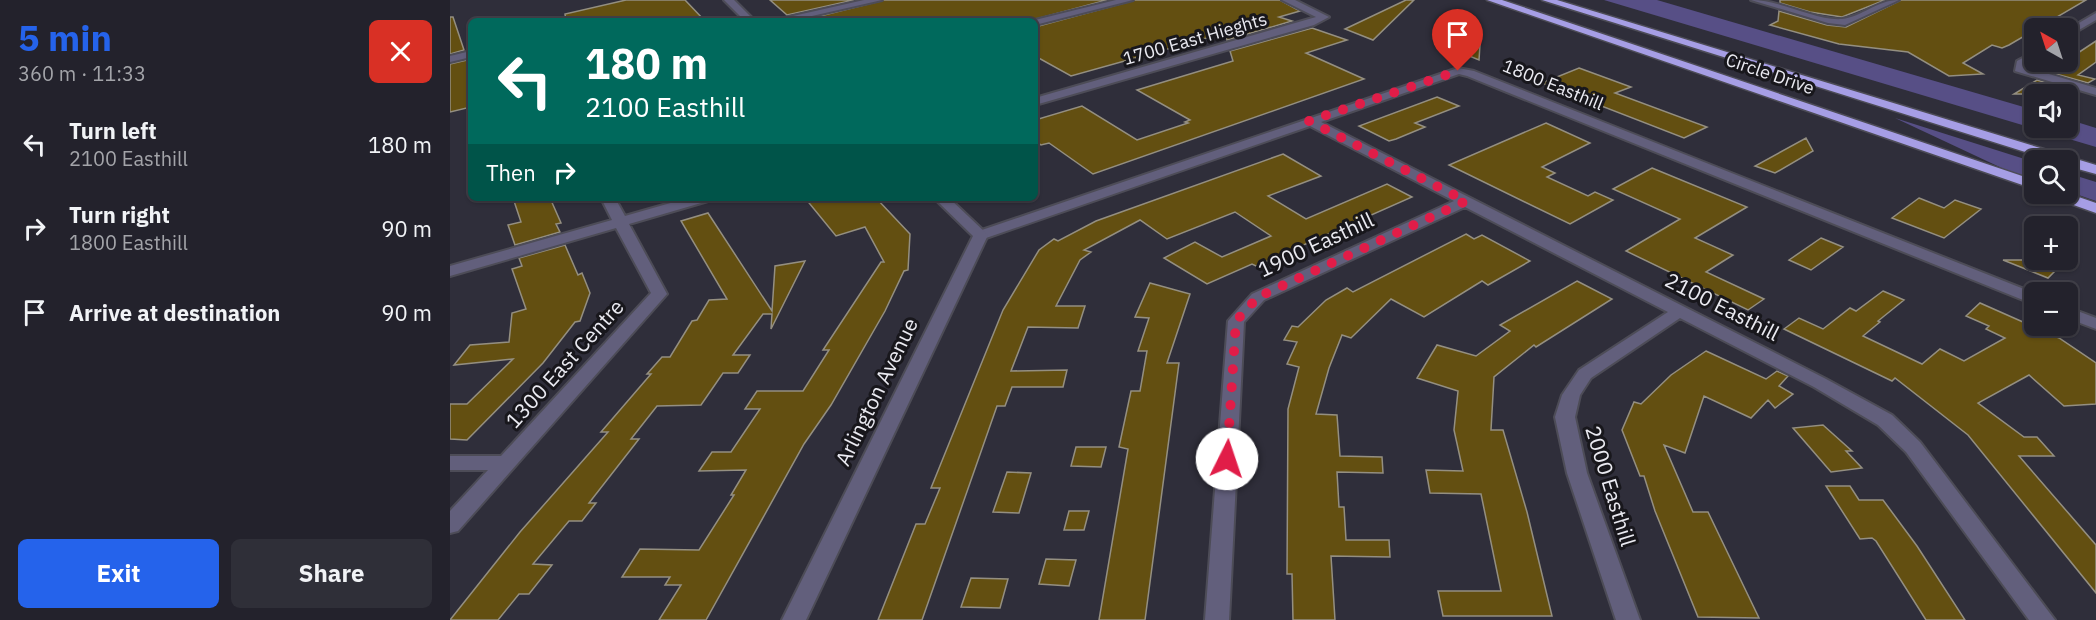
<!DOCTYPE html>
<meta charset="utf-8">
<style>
:root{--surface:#23222c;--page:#2f2f38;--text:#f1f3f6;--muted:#a3a4a9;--line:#403f48;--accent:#2563eb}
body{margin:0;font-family:"IBM Plex Sans",sans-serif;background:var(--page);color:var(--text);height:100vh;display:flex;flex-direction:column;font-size:22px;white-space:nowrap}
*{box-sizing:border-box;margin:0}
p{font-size:20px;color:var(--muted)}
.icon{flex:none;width:33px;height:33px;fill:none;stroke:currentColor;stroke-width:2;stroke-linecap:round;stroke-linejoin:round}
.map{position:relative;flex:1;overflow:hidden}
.side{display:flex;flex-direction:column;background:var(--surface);width:450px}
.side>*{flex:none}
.hud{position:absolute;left:18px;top:18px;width:570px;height:183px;border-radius:9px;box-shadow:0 2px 4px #0004,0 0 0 2px var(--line);background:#00695c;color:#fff;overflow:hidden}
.needle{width:39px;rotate:321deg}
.buttons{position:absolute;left:1574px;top:18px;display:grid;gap:12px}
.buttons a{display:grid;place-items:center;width:54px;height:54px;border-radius:9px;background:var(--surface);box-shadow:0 2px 4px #0004,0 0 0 2px var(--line);font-size:30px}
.pin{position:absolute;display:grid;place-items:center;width:51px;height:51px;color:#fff;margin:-62px -26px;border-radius:50% 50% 50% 0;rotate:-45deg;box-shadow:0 0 6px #0007}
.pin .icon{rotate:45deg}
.me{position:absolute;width:66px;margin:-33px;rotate:4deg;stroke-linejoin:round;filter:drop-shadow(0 0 4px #0008)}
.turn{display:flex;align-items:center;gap:21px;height:126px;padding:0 18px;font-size:27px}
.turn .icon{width:78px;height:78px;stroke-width:2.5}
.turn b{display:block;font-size:42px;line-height:51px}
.then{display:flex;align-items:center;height:57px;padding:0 18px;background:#0003;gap:12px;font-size:22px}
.round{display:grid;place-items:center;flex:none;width:63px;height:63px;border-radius:9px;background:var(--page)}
.summary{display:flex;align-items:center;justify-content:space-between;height:102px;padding:0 18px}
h1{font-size:36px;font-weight:700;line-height:45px;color:var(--accent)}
.primary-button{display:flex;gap:12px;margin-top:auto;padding:12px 18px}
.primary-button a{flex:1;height:69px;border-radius:9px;background:var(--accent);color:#fff;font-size:24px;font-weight:700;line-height:69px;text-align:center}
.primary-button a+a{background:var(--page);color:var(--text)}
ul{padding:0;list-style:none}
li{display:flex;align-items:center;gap:18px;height:84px;padding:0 18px}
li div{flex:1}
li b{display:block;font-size:22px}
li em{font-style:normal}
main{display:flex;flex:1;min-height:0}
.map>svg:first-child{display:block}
.green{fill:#574f86}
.building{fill:#634f11;stroke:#948f81;stroke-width:1.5}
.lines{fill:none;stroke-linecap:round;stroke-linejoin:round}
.minor-casing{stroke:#4d4c57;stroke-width:4}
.tertiary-casing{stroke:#4d4c57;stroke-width:4}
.motorway-casing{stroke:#4d4c57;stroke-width:3}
.minor{fill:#625f7c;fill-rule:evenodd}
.tertiary{fill:#625f7c;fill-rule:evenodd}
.motorway{fill:#a69ee5;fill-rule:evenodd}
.route{stroke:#e11d48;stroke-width:10;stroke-dasharray:0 18}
.labels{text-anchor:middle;stroke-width:6;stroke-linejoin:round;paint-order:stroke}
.far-street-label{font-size:18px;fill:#eaeaf1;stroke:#18171c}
.street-label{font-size:21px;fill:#eaeaf1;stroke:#18171c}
</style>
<main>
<section class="side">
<div class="summary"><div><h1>5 min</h1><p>360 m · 11:33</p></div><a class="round" style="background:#d93025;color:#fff"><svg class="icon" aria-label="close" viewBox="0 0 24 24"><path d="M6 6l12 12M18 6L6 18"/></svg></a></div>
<ul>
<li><svg class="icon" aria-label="left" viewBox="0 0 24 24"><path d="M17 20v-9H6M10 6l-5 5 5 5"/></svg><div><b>Turn left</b><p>2100 Easthill</p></div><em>180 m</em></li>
<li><svg class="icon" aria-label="right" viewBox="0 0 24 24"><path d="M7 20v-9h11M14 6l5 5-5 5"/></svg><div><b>Turn right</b><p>1800 Easthill</p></div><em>90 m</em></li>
<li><svg class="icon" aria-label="arrive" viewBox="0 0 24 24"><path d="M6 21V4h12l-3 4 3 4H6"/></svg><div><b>Arrive at destination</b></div><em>90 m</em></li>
</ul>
<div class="primary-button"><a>Exit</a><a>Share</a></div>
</section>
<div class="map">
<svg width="1646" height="620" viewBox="0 0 1646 620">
<rect width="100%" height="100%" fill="#2f2e3a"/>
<!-- green -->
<path class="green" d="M1154 0H1207L1584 110V128H1617V119L1646 128V147Z
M1445 118 1584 162V180L1556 170Z
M1617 173 1646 182V201L1617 191Z"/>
<!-- building -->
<path class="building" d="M176 0H235L255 21H116L115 14Z
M320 0H404L337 15Z
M434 0H657L579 21H350Z
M685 0H830L850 11 829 17 842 21 777 40 775 33 621 76 585 56V27Z
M956 0H964L923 40 895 29Z
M1330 0H1435L1392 17 1360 12 1330 3Z
M1451 0H1636L1559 45 1552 48 1542 45 1513 63 1533 74 1499 76 1458 52 1389 44 1320 25 1328 21 1329 11 1377 25 1396 27Z
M0 17H3L14 50 0 54Z
M862 28 897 40 856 53 914 79 643 174 599 143 591 145 585 140V120L632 106 687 140 738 123 735 122 740 120 687 90 783 61 780 51Z
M1010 28 1031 30 1029 60 1007 51Z
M1646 41V62L1628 75 1645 79 1638 83 1599 72Z
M17 60 21 71V107L0 112V64Z
M1129 68 1181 87 1165 93 1257 127 1234 138 1092 83Z
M1587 80 1627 92 1622 94H1564Z
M987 97 1009 106 965 123 975 127 946 139 939 141 909 126Z
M1096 123 1140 143 1092 167 1105 173 1097 177 1138 196 1145 192 1163 200 1120 224 999 165Z
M1356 138 1363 151 1325 173 1305 166Z
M833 154 871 176 818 196 856 219 937 184 962 197 806 266 802 264 757 284 714 258 745 242 772 257 821 236 785 212 717 239 690 220 634 250 641 252 630 260 606 306H635L628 328 578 327 561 371 617 370 613 387H562L555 406H547L472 620H428L466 524H475L490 488H481L553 310 589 250 604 239 608 241 646 221Z
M1202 168 1297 207 1245 238 1283 255 1256 272 1314 299 1298 310 1176 251 1230 219 1163 189Z
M63 198H100L111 223 106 224 110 232 65 245 58 225 71 222Z
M355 198H426L460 234 458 270 454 271 435 311 381 405 354 444 256 620H209L231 585H215L220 577H172L190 549 249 550 284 495H281L296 470 249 471 262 452H281L310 409H295L307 391H353L379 350H373L431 262H434L415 227 386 236Z
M1469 198 1494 208 1505 200 1531 209 1494 238 1442 218Z
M258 213 322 311 325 266 355 261 321 329 322 314H313L283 355H300L288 373H273L251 405 207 406 181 439H189L139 503H146L132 521H119L83 564 102 565 79 594H69L48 620H0L70 532 158 432H151L201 374H197L212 357H220L242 321 247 320 259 300 277 299 231 221Z
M1016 234 1024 239 1032 235 1080 261 1038 285 1032 281 974 317 941 299 901 338 892 335 879 368 866 414 887 415 890 456 932 457 933 473 887 472 889 507H894L896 540H939L940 557 881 556 885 620H843L842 574H837L838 409 849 367 837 364 847 342 834 340 842 326 848 327 876 300 897 288 903 292Z
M1371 238 1393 247 1361 270 1339 260Z
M115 245 128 275 132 273 140 293 130 321 125 322 93 363 17 440 0 439V404H17L63 359 4 365 20 345 59 342 62 313 76 309 62 269 72 266 69 258Z
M1553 260H1616L1598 278Z
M1127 281 1162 299 1086 347 1084 345 1044 377 1041 430H1053L1077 512 1102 616H993L988 591H1051L1031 494 980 493 976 470 1013 471 1004 430 1008 391 967 378 987 345 1026 356 1060 331 1050 325Z
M700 283 740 294 717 363H729L695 620H649L678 449 669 447 681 391H690L697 351H688L699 318 685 317Z
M1433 291 1454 300 1428 321 1430 322 1413 336 1472 364 1490 349 1514 361 1555 338 1536 329 1539 326 1516 316 1530 303 1609 338 1646 363V404L1614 406 1579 375 1528 403 1574 437H1587L1604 456H1569L1646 545V593L1518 435 1445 378 1442 381 1334 329 1349 318 1373 329 1400 308 1406 311Z
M1256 351 1316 379 1327 371 1338 376 1329 386 1343 394 1325 408 1318 400 1301 418 1254 396 1235 453 1214 445 1243 512H1258L1309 618 1248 617 1205 511 1194 476H1190L1172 430 1184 402 1191 404 1221 375Z
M1373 425 1402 451H1396L1412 468 1381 472 1343 428Z
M626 447H656L651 467 621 466Z
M557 472 581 473 569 513 543 512Z
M1376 486H1400L1409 500H1433L1467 546 1515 620H1476L1426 541 1422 538 1410 539Z
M619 511H639L634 530H614Z
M596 559 626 560 619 586 589 584Z
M521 578 558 579 550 608 511 607Z"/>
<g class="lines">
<!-- minor casing -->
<g class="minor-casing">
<path id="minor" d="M414 0H432L340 21H321Z
M666 0H683L585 25V21H581Z
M832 0H845L879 17 864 25 585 105V98L866 17Z
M1301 0C1331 0 1366 21 1392 19 1412 17 1427 0 1449 0L1395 25 1378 23Z
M1646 13V20L1617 37V30Z
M21 51V57L0 62V56Z
M1584 52V60L1575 67 1646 88V95L1565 71 1567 61Z
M1008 68 1024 71 1584 293V304L1578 302 1017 76 1009 74 871 122 1376 379 1442 415 1470 442 1605 620H1579L1456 452 1428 425 1364 387 1230 318 1141 378 1130 395 1125 417 1137 473 1190 620H1166L1117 473 1105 417 1112 395 1129 370 1218 312 1015 207 814 300 794 322 779 620H755L778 321 802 294 1004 201 860 126 536 238H526L524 235 526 232Z
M151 198H165L175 216 238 198H260L258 201 179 224 217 294 8 531 0 533V511L38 470H0V456H51L201 293 166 228 0 276V266L162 220Z
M1617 307 1646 318V329L1617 318Z"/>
</g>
<!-- tertiary casing -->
<g class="tertiary-casing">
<path id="tertiary" d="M274 0H284L305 21H295Z
M484 198H499L538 235 356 620H332L523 236Z"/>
</g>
<!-- motorway casing -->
<g class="motorway-casing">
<path id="motorway" d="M1037 0H1052L1584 180V189Z
M1092 0H1107L1646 165V174L1617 166V160H1601Z
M1617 193 1646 203V213L1601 197 1598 194Z"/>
</g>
<!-- minor -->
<use href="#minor" class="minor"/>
<!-- tertiary -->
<use href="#tertiary" class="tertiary"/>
<!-- motorway -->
<use href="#motorway" class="motorway"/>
</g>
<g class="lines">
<!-- route -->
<path class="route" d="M777 459 786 321 808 297 1016 201 859 121 1008 71"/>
</g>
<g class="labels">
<!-- far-street labels -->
<g class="far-street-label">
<text transform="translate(745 39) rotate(-16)" y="6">1700 East Hieghts</text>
<text transform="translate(1320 74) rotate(19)" y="6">Circle Drive</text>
<text transform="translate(1103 85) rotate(22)" y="6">1800 Easthill</text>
</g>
<!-- street labels -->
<g class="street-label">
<text transform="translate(866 245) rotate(-25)" y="7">1900 Easthill</text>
<text transform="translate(1272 307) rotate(27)" y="7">2100 Easthill</text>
<text transform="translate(115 364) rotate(-48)" y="7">1300 East Centre</text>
<text transform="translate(427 392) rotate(-64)" y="7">Arlington Avenue</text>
<text transform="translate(1160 486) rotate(73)" y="7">2000 Easthill</text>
</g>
</g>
</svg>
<div class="buttons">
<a><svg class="needle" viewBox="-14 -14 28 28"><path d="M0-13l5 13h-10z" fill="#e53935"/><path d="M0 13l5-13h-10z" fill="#a3a4a9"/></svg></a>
<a><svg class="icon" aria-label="sound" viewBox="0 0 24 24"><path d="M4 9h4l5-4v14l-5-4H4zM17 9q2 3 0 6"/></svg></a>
<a><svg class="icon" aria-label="search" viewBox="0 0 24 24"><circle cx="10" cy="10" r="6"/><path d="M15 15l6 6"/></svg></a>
<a>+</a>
<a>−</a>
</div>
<div class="pin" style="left:1008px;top:71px;background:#d93025"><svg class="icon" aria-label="arrive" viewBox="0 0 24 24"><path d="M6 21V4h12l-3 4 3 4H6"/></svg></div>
<svg class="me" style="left:777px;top:459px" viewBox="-20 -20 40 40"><circle r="19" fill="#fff"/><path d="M0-13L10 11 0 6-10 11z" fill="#e11d48"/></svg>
<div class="hud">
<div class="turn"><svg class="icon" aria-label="left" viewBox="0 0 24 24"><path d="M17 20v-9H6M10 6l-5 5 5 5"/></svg><div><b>180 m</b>2100 Easthill</div></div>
<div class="then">Then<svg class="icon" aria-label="right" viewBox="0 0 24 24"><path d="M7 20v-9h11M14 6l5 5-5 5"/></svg></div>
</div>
</div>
</main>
